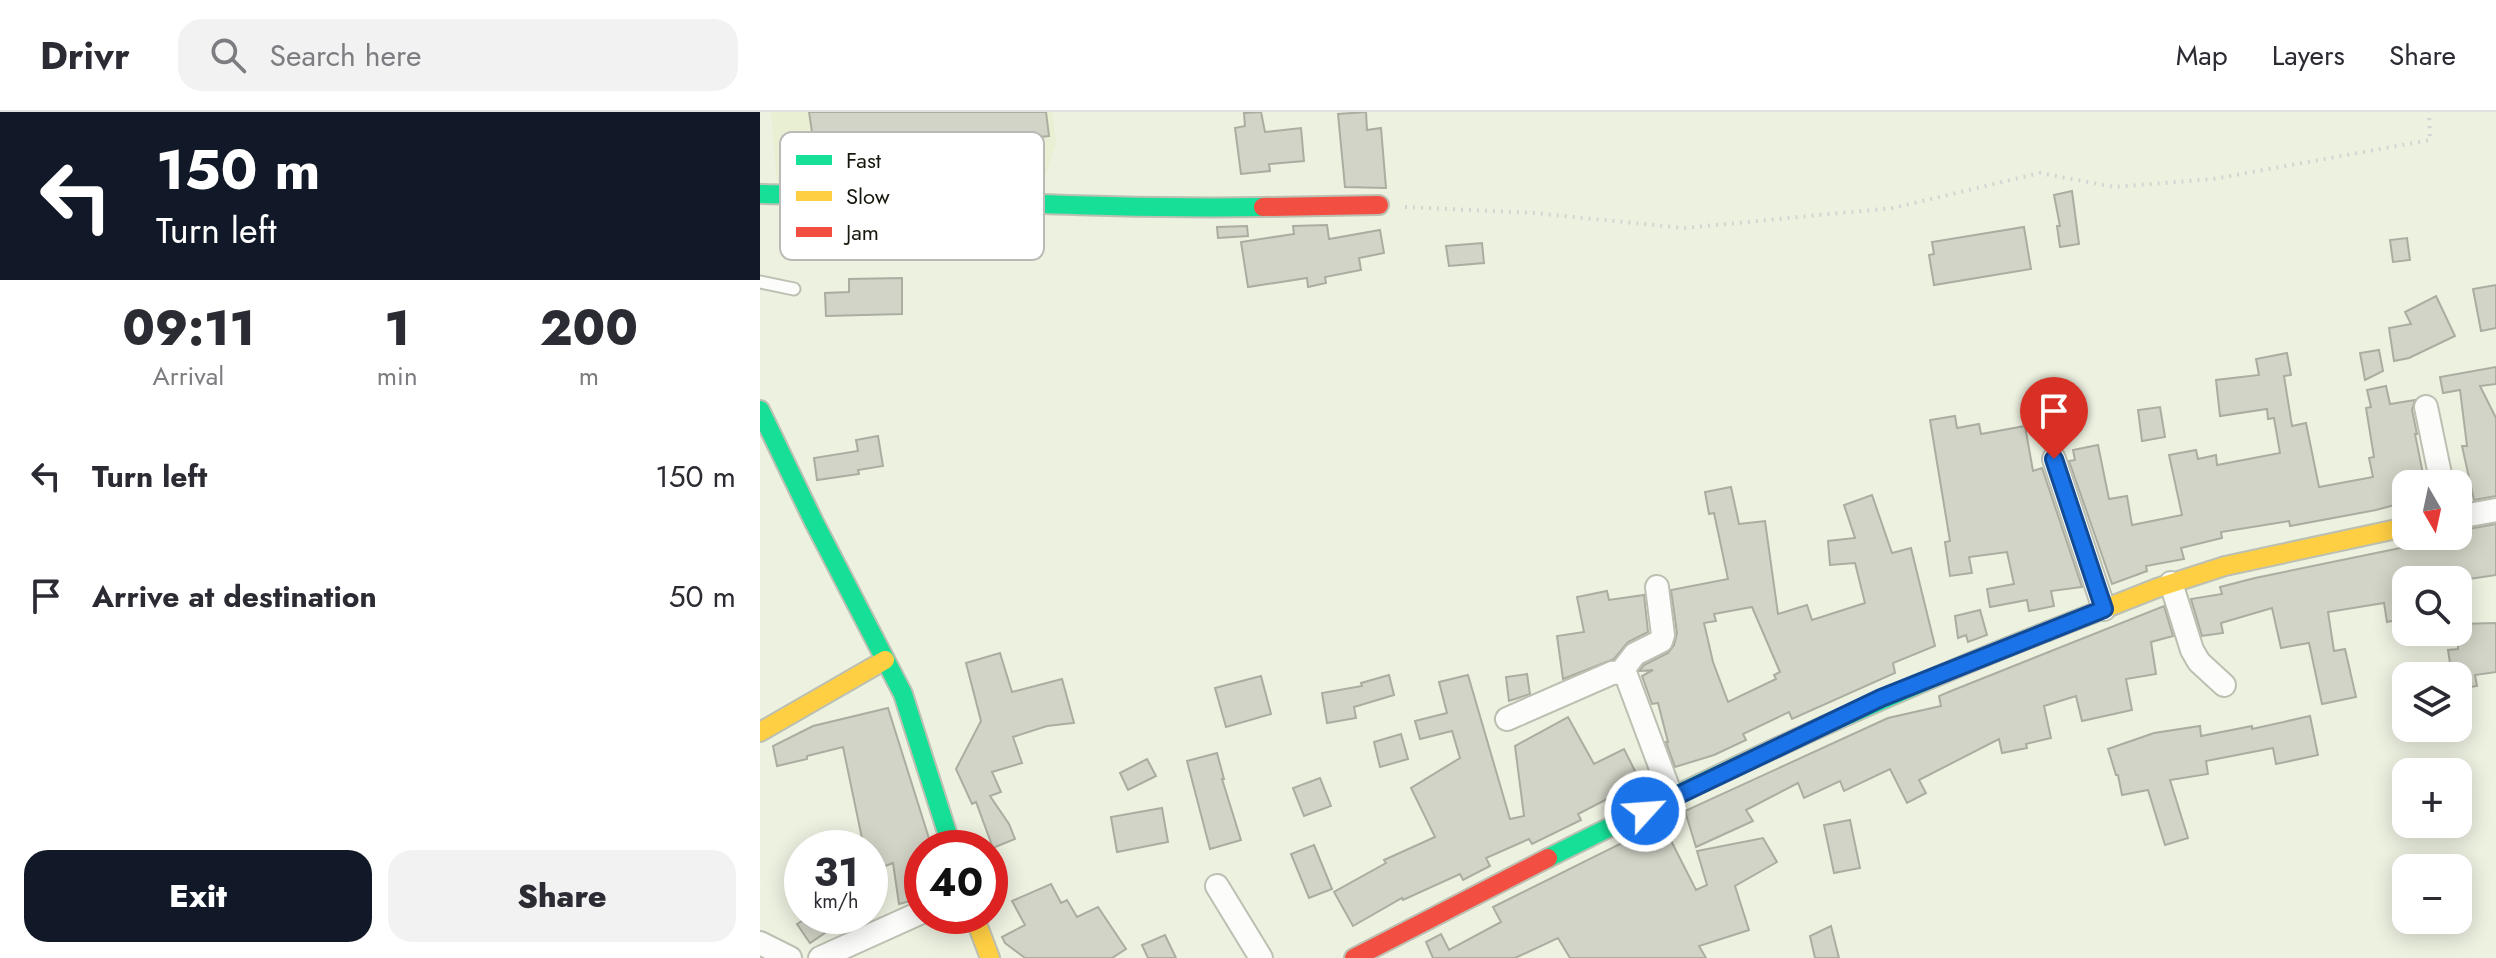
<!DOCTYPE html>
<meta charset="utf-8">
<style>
:root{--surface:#fff;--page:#f2f2f3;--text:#2b2b33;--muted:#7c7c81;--line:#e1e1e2;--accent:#111827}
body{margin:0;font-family:Jost,sans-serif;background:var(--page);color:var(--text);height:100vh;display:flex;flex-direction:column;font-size:30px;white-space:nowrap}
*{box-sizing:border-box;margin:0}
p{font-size:26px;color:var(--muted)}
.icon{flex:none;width:44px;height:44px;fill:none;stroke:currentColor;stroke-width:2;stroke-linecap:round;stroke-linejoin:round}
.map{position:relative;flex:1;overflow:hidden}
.side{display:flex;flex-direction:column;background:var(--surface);width:760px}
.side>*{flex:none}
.banner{background:#111827;color:#fff;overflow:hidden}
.needle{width:52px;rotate:171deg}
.buttons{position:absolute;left:1632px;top:358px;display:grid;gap:16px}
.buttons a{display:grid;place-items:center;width:80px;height:80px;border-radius:16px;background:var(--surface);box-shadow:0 4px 20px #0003;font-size:40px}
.speed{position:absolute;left:24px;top:718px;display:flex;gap:16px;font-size:40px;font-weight:700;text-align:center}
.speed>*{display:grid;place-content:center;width:104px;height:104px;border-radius:50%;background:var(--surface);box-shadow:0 4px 20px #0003;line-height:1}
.speed small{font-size:20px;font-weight:400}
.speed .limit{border:12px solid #d22;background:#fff;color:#111}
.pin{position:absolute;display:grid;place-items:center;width:68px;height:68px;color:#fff;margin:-82px -34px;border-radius:50% 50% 50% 0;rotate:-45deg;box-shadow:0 0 8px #0007}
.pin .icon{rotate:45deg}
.me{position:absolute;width:88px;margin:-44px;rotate:64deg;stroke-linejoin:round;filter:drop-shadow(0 0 6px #0008)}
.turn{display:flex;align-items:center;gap:28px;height:168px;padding:0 24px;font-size:36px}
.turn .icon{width:104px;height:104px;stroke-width:2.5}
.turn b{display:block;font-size:56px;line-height:68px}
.eta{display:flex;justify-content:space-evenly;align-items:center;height:136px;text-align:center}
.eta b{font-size:48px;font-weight:800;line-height:56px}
.action{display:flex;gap:16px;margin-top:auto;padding:16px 24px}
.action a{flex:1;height:92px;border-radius:24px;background:var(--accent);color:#fff;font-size:32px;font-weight:800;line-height:92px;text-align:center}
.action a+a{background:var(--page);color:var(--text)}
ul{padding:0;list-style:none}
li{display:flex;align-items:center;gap:24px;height:120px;padding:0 24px}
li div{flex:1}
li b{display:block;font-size:30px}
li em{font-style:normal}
header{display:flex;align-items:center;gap:48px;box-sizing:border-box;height:112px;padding:0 40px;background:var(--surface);border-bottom:2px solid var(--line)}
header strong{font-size:38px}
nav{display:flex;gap:44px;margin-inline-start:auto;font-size:28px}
.search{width:560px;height:72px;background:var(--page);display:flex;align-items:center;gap:20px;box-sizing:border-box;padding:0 28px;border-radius:24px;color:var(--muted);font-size:30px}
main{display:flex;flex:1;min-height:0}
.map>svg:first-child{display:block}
.built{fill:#e9efd3}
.building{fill:#d2d4c7;stroke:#aaada0;stroke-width:2;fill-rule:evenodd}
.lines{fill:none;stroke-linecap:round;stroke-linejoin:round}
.lane-casing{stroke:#bcc0b2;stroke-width:15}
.street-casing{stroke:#bcc0b2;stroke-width:26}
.fast-casing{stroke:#bcc0b2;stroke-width:22}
.slow-casing{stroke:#bcc0b2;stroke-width:22}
.jam-casing{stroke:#bcc0b2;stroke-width:22}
.path{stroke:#d4d5d1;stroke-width:4;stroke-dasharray:2 6;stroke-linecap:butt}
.lane{stroke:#fcfdfa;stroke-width:11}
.street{stroke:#fcfdfa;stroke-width:22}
.fast{stroke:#16e098;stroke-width:18}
.slow{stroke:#ffcf43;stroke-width:18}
.jam{stroke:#f24e42;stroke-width:18}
.route-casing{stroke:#114b97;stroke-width:20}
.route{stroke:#1a73e8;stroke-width:14}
.key{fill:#fff;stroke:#b9bab6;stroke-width:2}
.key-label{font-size:22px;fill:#16180d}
</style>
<header>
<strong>Drivr</strong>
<div class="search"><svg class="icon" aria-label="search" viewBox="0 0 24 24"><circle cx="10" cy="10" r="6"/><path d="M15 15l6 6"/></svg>Search here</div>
<nav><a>Map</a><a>Layers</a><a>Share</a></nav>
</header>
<main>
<section class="side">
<div class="banner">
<div class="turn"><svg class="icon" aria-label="left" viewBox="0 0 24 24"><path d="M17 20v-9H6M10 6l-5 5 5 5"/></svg><div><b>150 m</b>Turn left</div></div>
</div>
<div class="eta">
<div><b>09:11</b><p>Arrival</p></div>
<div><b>1</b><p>min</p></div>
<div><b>200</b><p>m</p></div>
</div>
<ul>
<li><svg class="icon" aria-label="left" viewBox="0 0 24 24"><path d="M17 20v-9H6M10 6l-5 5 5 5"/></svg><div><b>Turn left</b></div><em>150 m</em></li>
<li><svg class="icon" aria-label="arrive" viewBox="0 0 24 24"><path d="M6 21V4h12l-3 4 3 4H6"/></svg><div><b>Arrive at destination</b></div><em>50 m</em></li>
</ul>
<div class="action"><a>Exit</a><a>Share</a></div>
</section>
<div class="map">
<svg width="1736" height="846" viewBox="0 0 1736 846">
<rect width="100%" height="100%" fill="#edf1e0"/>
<!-- built -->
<path class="built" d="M11 0H292L296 31 278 86 17 72Z"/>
<!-- building -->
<path class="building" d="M49 0H286L289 24 184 35 185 45 167 46 166 26 153 27V24L79 32 80 37 55 40Z
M501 0 505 20 541 16 544 49 509 52 510 59 481 62 475 16 485 14 484 1Z
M606 0 607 18 621 16 626 76 585 75 578 2Z
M1312 79 1319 132 1300 135 1297 114H1300L1294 83Z
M567 113 569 127 620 118 624 141 599 146 601 158 565 165 566 171 548 175 547 166 488 175 481 130 534 122 533 114Z
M487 114 488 124 458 126 457 115Z
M1264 115 1271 157 1174 173 1169 143 1174 142 1172 130Z
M1647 126 1650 148 1633 150 1630 128Z
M722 131 724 151 689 154 686 134Z
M142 166V202L66 204 65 181 89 180V167Z
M1736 173V216L1721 219 1713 177Z
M1676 184 1695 224 1649 246 1634 249 1629 216 1651 212 1645 200Z
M1619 238 1623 259 1605 268 1600 241Z
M1527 241 1531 263 1524 264 1532 314 1546 311 1559 375 1613 365 1609 346 1614 345 1606 296 1611 295 1607 278 1626 274 1630 292 1655 288 1652 298 1657 322H1655L1665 372H1646V390L1616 398 1530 414 1529 409 1461 420 1462 426 1421 436 1424 447 1386 454 1387 459 1352 472 1309 349 1315 348 1313 338 1338 333 1349 387 1367 384 1372 413 1422 403 1409 343 1436 338 1438 347 1456 343 1457 353 1520 341 1514 306 1508 307 1507 297 1460 304 1456 268 1499 263 1496 247Z
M1736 255V272L1720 274 1736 306V384L1714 388 1702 334H1707L1700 278 1683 281 1680 265Z
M1400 295 1405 325 1382 329 1378 298Z
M1195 304 1197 316 1219 312 1221 322 1265 314 1273 359 1282 356 1322 475 1291 479 1294 494 1269 499 1267 488 1230 495 1227 477 1254 472 1247 440 1209 445 1212 461 1190 464 1185 430 1190 429 1170 308Z
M118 324 123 354 98 358 99 362 57 368 54 346 98 339 96 328Z
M971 375 979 412 1005 409 1018 502 1047 493 1052 508 1105 491 1095 451 1070 453 1068 429 1095 426 1084 393 1112 383 1132 441 1151 436 1175 534 1133 551 1135 561 1032 607 1029 600 983 622 986 628 954 643 915 655 906 630H908L898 591 892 592 882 564 893 558 879 559 884 553 908 541 914 533 917 521 911 478 968 467 954 401 949 402 945 380ZM992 495 1020 560 1014 563 1016 567 968 590 953 550 944 511 956 509 954 502Z
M1736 412V463L1702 468H1646V506L1627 510 1624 491 1568 500 1574 539 1585 537 1596 585 1562 592 1549 531 1521 536 1512 496 1461 511 1463 521 1442 524 1431 487 1462 482 1460 475 1495 466 1650 434 1662 424H1698V419Z
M847 479 849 488 884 483 888 520 868 530 854 547 803 567 797 524 824 520 817 485Z
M1404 494 1413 524 1391 530 1396 562 1366 567 1372 598 1322 609 1316 584 1284 594 1291 626 1266 632 1267 636 1242 641 1239 627 1159 668 1166 681 1147 691 1130 657 1084 679 1080 669 1044 686 1038 671 986 698 993 709 936 735 925 699 1128 606 1181 594 1179 584 1191 579Z
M1220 498 1227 523 1208 530 1206 523 1198 526 1195 504Z
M1736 511V560L1715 563 1717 574 1698 577V564H1692L1688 538 1698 537V512Z
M240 541 252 580 302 567 314 611 287 614 253 625 262 651 232 660 241 680 230 684 249 712 255 727 233 736 216 690 212 692 196 657 221 609 206 551Z
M767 562 770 582 749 589 746 565Z
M629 563 634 583 594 595 596 606 567 611 562 581 602 574 601 571Z
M708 563 750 707 764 704 755 634 808 605 834 652 864 637 884 677 858 690 855 683 818 702 821 708 772 732 769 727 726 746 730 754 703 768 700 762 643 788 642 786 593 814 574 780 626 751 624 748 675 725 651 676 700 646 692 619 660 627 655 609 687 601 679 570Z
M501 564 511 602 466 615 455 576Z
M128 596 172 736H162V786L139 792 133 751 110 760V736H104L83 635 47 644V647L17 654 13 634 53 614Z
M1550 604 1558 643 1516 652 1513 636 1446 649 1448 662 1410 668 1428 726 1405 733 1388 678 1362 683 1358 663H1356L1348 637 1394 621 1440 614 1441 624 1492 614V617Z
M641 622 648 647 620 655 614 630Z
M457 641 464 667H462L481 728 450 737 427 649Z
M387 647 396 664 368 678 360 661Z
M560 666 571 694 544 704 533 676Z
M402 696 408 730 357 740 351 705Z
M1090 708 1100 756 1074 761 1064 713Z
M902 711 936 778 947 773 937 739 1003 726 1017 750 975 774 989 818 939 834 946 846H810L798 826 755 846H673L666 830 681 822 689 838 741 810 733 795Z
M554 733 572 777 549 786 531 742Z
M291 772 301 791 307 788 317 805 338 795 366 837 352 846H265L245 831 242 825 265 813 252 789Z
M50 804H90L50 831 37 812Z
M1071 814 1079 846H1055L1050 824Z
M405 823 416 846H388L382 833Z"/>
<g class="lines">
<!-- lane casing -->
<g class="lane-casing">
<path id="lane" d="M0 170 34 177"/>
</g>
<!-- street casing -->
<g class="street-casing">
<path id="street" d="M1666 295 1682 372
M1294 347 1344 497
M1698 405 1736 398
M1411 471 1432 538 1439 550 1464 573
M861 560 875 542 901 529 903 523 897 475
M747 607 852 561 861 560 866 563 912 686
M457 774 501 846
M0 831 30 846
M60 846 162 800"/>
</g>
<!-- fast casing -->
<g class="fast-casing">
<path id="fast" d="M0 82C168 85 335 98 503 95
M0 298 54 410 143 582 192 736
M788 746C951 664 1117 586 1288 519"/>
</g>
<!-- slow casing -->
<g class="slow-casing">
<path id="slow" d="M1288 519 1397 476 1465 454 1646 415
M0 620 125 548
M214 804 230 846"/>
</g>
<!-- jam casing -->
<g class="jam-casing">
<path id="jam" d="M503 95 619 93
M594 846 788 746"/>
</g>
<!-- path -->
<path class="path" d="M645 95 774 101 924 116 1133 96 1280 61 1354 75 1453 67 1670 28 1669 0"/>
<!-- lane -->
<use href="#lane" class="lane"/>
<!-- street -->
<use href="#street" class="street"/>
<!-- fast -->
<use href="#fast" class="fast"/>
<!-- slow -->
<use href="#slow" class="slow"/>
<!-- jam -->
<use href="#jam" class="jam"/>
</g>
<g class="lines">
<!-- route casing -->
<g class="route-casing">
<path id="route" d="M885 699 1121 586 1344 497 1294 347"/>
</g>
<!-- route -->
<use href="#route" class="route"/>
</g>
<!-- legend -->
<rect x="20" y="20" width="264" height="128" rx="12" class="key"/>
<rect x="36" y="43" width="36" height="10" fill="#16e098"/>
<rect x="36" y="79" width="36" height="10" fill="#ffcf43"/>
<rect x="36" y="115" width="36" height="10" fill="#f24e42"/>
<g class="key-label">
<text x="86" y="56">Fast</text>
<text x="86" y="92">Slow</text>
<text x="86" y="128">Jam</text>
</g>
</svg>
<div class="buttons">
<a><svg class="needle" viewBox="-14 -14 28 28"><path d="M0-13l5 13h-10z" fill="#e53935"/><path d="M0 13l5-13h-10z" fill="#7c7c81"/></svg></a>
<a><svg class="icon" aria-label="search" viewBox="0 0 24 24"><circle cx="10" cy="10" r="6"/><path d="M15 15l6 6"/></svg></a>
<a><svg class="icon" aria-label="layers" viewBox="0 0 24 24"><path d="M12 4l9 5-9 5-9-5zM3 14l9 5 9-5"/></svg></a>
<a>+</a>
<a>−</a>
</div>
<div class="speed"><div>31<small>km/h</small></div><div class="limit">40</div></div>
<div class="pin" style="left:1294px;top:347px;background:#d93025"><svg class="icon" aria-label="arrive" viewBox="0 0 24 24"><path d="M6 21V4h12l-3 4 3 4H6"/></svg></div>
<svg class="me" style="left:885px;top:699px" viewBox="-20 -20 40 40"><circle r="17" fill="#1a73e8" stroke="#fff" stroke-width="3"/><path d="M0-11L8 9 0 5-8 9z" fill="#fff"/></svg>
</div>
</main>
